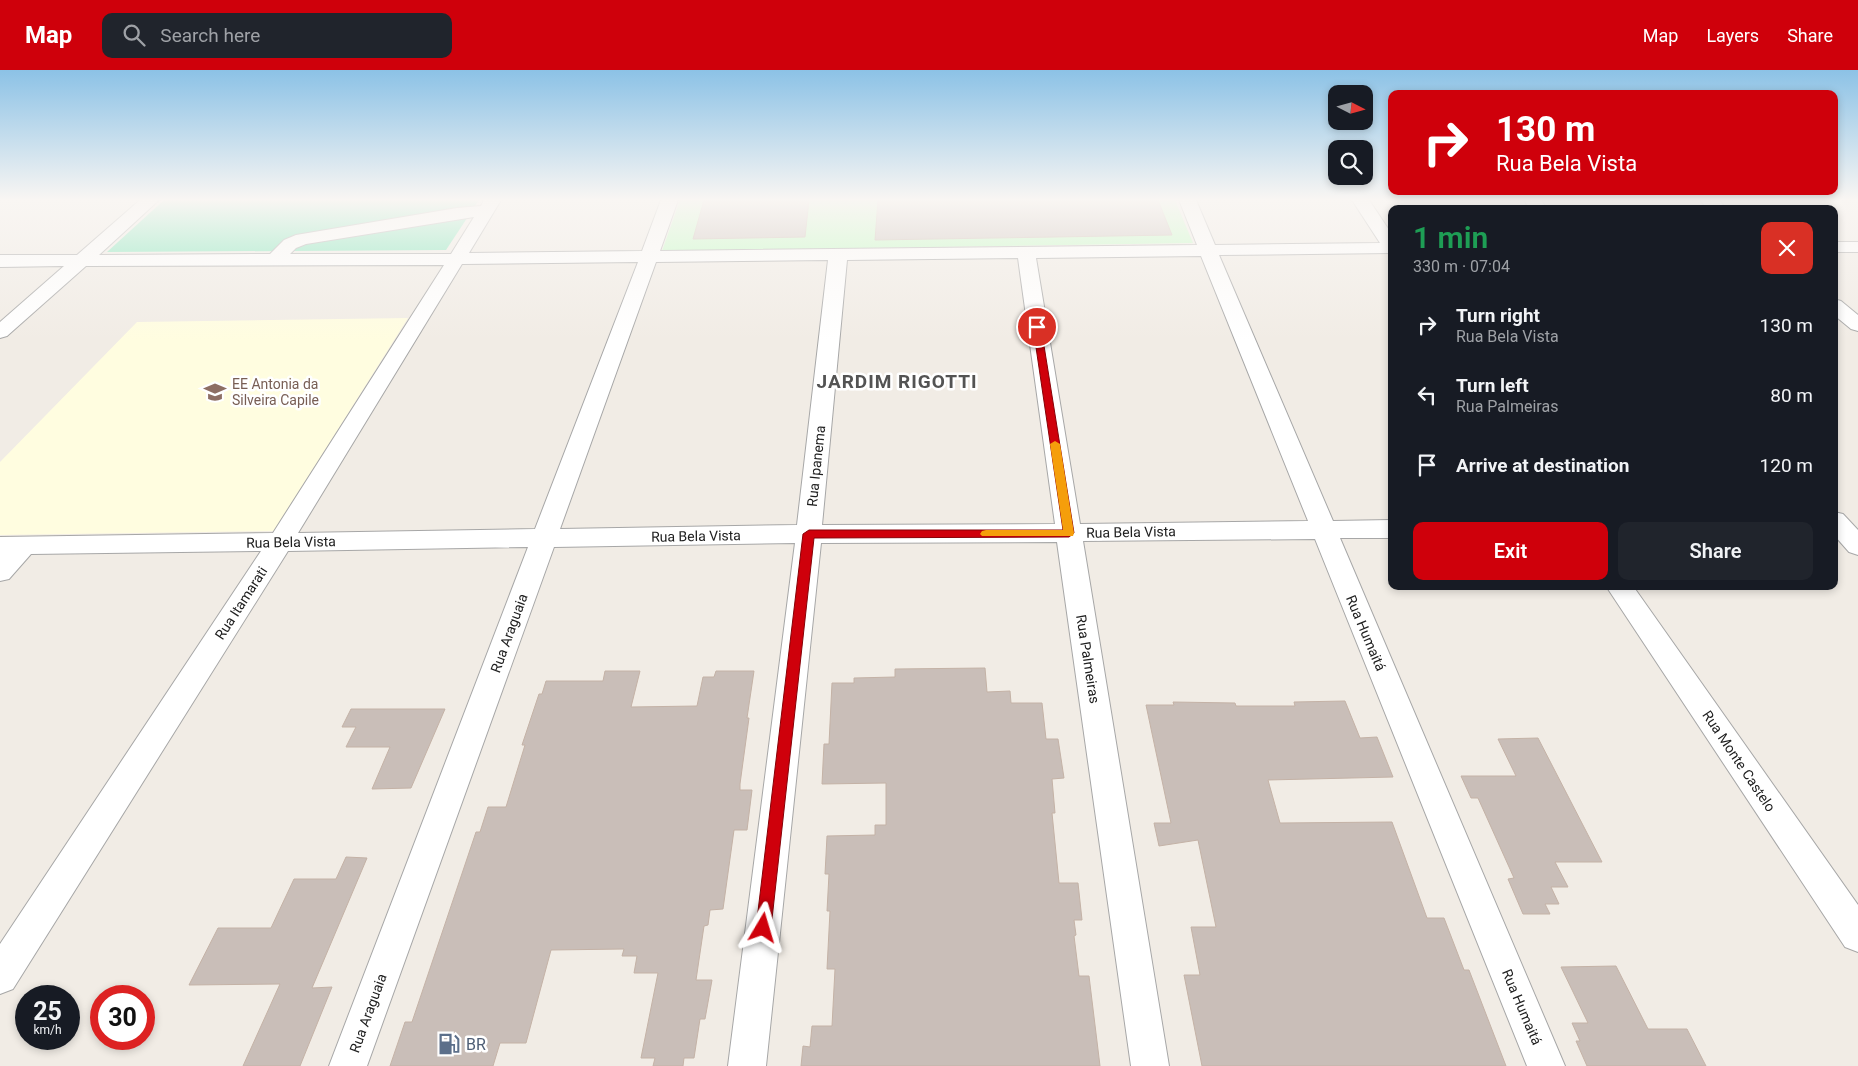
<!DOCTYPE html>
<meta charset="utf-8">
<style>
:root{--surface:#171b24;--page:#20242c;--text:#f1f3f6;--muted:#9ea1a6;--accent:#cf000b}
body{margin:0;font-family:Roboto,sans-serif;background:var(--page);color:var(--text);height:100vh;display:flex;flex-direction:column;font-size:19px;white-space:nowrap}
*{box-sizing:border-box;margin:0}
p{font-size:16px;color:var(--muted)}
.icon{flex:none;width:28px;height:28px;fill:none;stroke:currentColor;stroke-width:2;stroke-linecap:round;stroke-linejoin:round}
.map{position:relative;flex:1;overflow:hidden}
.drawer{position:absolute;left:1388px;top:135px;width:450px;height:385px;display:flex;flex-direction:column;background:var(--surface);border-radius:10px;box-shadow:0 2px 8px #0003}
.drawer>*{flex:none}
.top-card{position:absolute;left:1388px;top:20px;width:450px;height:105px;border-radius:10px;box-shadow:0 2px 8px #0003;background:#cf000b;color:#fff;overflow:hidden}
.needle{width:32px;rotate:96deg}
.tools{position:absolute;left:1328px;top:15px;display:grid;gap:10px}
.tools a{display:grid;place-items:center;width:45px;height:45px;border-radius:10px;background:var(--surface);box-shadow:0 2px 8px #0003;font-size:25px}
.speed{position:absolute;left:15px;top:915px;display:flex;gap:10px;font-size:25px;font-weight:700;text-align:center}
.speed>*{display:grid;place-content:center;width:65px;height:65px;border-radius:50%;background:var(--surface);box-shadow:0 2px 8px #0003;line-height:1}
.speed small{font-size:12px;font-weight:400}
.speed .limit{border:8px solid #d22;background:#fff;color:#111}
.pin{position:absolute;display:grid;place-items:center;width:42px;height:42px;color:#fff;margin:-21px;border:2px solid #fff;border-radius:50%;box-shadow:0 1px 5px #0007}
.me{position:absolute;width:55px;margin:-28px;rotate:7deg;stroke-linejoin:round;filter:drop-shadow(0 0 4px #0008)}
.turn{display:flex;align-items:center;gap:18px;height:105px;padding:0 25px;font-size:22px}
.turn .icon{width:65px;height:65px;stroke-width:2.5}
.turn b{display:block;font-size:35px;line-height:42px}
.round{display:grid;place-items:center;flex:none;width:52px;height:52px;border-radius:10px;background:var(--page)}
.summary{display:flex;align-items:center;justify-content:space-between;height:85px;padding:0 25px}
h1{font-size:30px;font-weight:600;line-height:38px;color:#1e9e55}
.primary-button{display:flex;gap:10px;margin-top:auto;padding:10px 25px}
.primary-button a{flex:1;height:58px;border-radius:10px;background:var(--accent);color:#fff;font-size:20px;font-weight:600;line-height:58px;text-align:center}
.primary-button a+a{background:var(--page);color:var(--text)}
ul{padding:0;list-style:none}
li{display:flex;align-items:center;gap:15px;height:70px;padding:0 25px}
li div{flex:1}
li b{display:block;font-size:19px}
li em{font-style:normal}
header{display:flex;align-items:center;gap:30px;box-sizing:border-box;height:70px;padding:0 25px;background:var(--accent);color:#fff}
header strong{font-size:24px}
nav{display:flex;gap:28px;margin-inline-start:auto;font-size:18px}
.search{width:350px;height:45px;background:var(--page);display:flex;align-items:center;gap:12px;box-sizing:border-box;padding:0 18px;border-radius:10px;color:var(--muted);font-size:19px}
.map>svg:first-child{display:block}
.education{fill:#fffde0}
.park{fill:#bffec1}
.pitch{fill:#7de6b8}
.building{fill:#c9beb8;stroke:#c4b2a6}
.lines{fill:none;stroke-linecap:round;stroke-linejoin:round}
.minor-casing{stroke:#a7a7a7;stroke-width:2}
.minor{fill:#fff;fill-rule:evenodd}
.route{fill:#cf000b;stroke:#870007}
.slow{fill:#f59e0b}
.labels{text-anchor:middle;stroke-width:5;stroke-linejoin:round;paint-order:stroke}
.education-label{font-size:14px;fill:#785e54;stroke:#fff;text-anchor:start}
.street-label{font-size:14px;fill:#202020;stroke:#fff}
.near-service-label{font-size:16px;fill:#4e5e75;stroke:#fff;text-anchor:start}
.district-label{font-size:19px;font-weight:bold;letter-spacing:1px;fill:#535353;stroke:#fff}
</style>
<header>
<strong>Map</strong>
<div class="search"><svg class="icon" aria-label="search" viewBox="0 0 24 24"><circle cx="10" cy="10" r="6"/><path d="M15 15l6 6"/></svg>Search here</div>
<nav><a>Map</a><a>Layers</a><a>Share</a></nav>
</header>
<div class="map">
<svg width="1858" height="996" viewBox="0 0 1858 996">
<rect width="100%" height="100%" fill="#f1ece5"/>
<!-- education -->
<path class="education" d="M408 248 274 461 0 465V392L137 252Z"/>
<!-- park -->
<path class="park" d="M680 130H1175L1193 173 662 181Z"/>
<!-- pitch -->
<path class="pitch" d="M164 130H479L446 180 107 182Z"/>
<!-- building -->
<path class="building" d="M704 130H809L805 167 693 169Z
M878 130H1158L1172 165 875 170Z
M985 598 987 622 1010 621 1011 633H1042L1046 669H1058L1064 708 1052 709 1055 743H1052L1059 813H1078L1082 850H1074L1076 865 1074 866 1079 906H1089L1100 996H801L803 976 810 977 812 956H832L835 899H827L830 841H827L829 804H825L827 766 875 765V755H886V713L822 714 824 674H829L832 613H854V608L895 607V599Z
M605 601H640L631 637 697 636 703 607H714L716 601H754L747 648H749L740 714V720H752L747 760H734L723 839 710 840 708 855 704 856 696 910H712L705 949H700L694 988H684L683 996H653L655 988H641L658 903H634L637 886H622L624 879 551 880 526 973H500L493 996H390L405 952H412L476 762H480L488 737H506L525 675H522L539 624H542L546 611H603Z
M1345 631 1360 668 1377 667 1393 707 1268 710 1280 753 1392 752 1427 848H1444L1464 900H1469L1506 996H1202L1184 905H1200L1191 857H1216L1198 770 1159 776 1154 753H1171L1146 635H1174L1173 632 1235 633 1236 636H1295L1294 632Z
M351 639H445L411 718 372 719 390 677H346L356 657H342Z
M1538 668 1602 792H1555L1568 817H1551L1559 834H1545L1550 844H1523L1508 809 1514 808 1478 728H1471L1461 706H1516L1498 669Z
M346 787 367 788 312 918 332 917 300 996H243L280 914 189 915 218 858H271L294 809H336Z
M1616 896 1648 959H1687L1706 996H1587L1576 971H1580L1572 953H1588L1561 897Z"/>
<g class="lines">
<!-- minor casing -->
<g class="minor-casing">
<path id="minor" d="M140 130H159L99 185 270 184 284 170 296 165 457 138 481 136 484 130H501L469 183 642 181 661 130H678L660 181 1197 175 1179 130H1196L1215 175 1380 173 1352 130H1369L1391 163V183L1219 185 1333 451 1391 450V468H1340L1565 996H1527L1315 469 1083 471 1169 996H1131L1057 472 821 473 766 996H728L795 473 554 477 367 996H329L528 477 288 481 13 919 0 924V874L261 481 31 484 9 509 0 511V467L273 463 444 195 86 196 7 266 0 268V252L64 196 0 197V185H77ZM474 147 451 184H290L296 178 306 174ZM1201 186 1308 451 1080 454 1036 188ZM1018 188 1055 454 822 455 847 190ZM828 190 797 455 560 459 656 192ZM638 192 535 459 298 463 462 194Z
M1524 130H1541L1547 139H1530Z
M1700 130H1719L1726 139H1708Z
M1834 172H1858V182H1834Z
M1834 229 1841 231 1858 245V261L1851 259 1834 245Z
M1834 442 1843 444 1858 460V485L1849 482 1834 465Z
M1606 516H1633L1858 835V882L1845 877Z"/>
</g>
<!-- minor -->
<use href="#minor" class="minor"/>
</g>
<!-- sky -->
<linearGradient id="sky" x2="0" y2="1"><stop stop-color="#8cc2e6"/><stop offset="0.48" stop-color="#f9f6f3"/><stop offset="1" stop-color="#f9f6f3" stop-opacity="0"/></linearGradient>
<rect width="1858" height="270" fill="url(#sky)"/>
<!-- route -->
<path class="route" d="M1037 254 1041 257 1074 463 1069 467 814 468 771 858 769 863 763 865 758 863 756 858 803 464 809 460H1063L1033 257Z"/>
<!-- slow -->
<path class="slow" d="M1055 371 1060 374 1074 463 1073 466H982L980 464 982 461 986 460H1063L1050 374Z"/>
<!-- icons -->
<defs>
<g id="school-bare" transform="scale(1.725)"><path d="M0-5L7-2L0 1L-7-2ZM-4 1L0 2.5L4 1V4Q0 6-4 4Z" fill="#8d6e63" stroke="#fff" stroke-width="2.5" paint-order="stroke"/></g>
<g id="fuel-bare" transform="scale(1.725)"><path d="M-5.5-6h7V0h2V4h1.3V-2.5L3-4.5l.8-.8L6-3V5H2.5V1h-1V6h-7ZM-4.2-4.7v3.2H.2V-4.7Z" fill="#5c6f8a" stroke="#fff" stroke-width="2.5" paint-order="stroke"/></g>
</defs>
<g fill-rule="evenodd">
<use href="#school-bare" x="215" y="322"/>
<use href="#fuel-bare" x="449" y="974"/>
</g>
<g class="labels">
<!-- education labels -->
<g class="education-label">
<text x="232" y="319">EE Antonia da<tspan x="232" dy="16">Silveira Capile</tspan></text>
</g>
<!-- street labels -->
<g class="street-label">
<text transform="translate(816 396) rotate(-84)" y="5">Rua Ipanema</text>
<text transform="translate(1131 462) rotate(-1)" y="5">Rua Bela Vista</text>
<text transform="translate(696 466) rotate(-1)" y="5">Rua Bela Vista</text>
<text transform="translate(291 472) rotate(-1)" y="5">Rua Bela Vista</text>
<text transform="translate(241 533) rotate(-57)" y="5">Rua Itamarati</text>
<text transform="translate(509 563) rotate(-70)" y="5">Rua Araguaia</text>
<text transform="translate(1366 563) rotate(67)" y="5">Rua Humaitá</text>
<text transform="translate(1088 589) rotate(81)" y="5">Rua Palmeiras</text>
<text transform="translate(1739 691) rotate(56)" y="5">Rua Monte Castelo</text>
<text transform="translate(1522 937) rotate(67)" y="5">Rua Humaitá</text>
<text transform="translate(368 943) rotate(-70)" y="5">Rua Araguaia</text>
</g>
<!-- near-service labels -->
<g class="near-service-label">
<text x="466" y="980">BR</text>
</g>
<!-- district labels -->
<g class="district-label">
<text x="897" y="318">JARDIM RIGOTTI</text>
</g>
</g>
</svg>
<div class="tools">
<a><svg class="needle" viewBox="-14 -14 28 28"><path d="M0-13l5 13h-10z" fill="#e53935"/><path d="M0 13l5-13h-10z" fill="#9ea1a6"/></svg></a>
<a><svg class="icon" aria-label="search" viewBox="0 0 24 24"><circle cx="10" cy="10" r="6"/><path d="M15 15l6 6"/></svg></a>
</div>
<div class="speed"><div>25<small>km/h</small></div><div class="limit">30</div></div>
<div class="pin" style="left:1037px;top:257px;background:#d93025"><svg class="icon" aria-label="arrive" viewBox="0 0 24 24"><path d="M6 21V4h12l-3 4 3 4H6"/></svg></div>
<svg class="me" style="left:763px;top:858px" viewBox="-20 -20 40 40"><path d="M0-17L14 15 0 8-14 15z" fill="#cf000b" stroke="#fff" stroke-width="4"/></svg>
<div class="top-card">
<div class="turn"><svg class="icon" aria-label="right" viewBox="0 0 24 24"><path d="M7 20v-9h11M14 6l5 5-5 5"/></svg><div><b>130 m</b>Rua Bela Vista</div></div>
</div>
<section class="drawer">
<div class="summary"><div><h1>1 min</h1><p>330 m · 07:04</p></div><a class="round" style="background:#d93025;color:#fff"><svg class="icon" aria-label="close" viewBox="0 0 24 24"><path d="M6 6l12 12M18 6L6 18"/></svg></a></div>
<ul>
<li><svg class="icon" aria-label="right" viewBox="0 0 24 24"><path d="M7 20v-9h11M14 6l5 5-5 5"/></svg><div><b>Turn right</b><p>Rua Bela Vista</p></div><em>130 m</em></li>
<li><svg class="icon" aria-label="left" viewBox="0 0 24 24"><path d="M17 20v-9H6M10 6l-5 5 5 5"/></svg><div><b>Turn left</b><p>Rua Palmeiras</p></div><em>80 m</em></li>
<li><svg class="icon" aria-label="arrive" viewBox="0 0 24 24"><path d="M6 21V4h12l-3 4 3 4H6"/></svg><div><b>Arrive at destination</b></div><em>120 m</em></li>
</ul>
<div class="primary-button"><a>Exit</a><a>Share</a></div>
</section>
</div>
